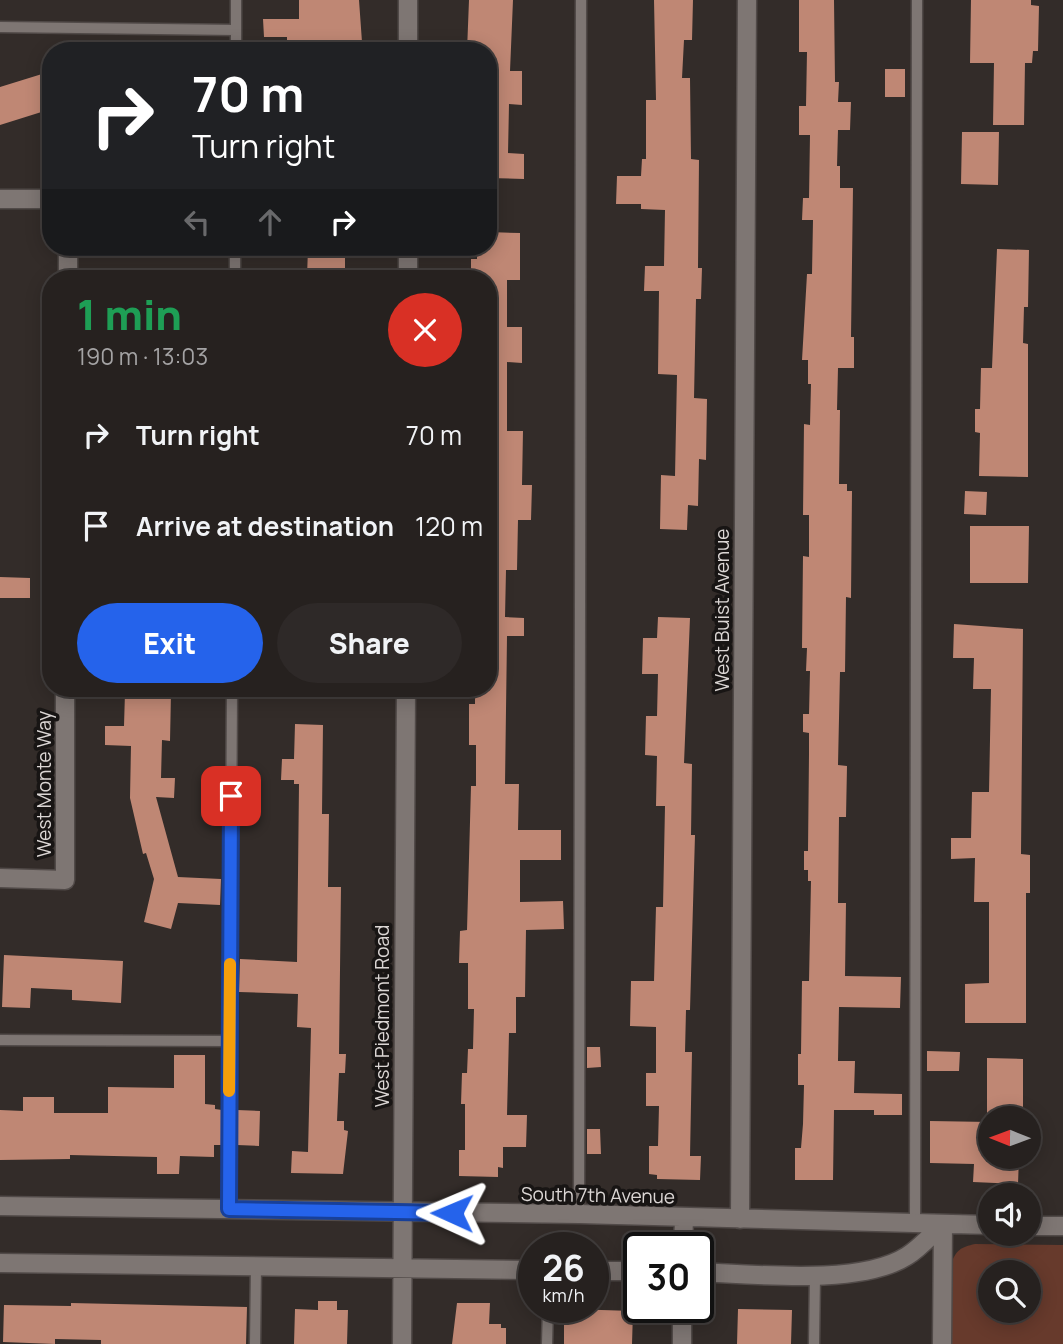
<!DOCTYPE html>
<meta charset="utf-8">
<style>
:root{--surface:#26211f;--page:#2e2928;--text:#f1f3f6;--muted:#a4a3a4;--line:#423e3d;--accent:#2563eb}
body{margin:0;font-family:Manrope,sans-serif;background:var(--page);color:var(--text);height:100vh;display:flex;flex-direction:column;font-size:26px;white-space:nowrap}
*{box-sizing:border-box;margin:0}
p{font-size:23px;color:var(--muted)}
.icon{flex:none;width:38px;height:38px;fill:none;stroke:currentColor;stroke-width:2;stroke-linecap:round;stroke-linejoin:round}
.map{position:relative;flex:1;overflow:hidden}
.details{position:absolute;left:42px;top:270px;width:455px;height:427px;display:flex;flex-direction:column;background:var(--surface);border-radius:28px;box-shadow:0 4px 18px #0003,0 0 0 2px var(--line)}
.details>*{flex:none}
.guide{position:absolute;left:42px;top:42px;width:455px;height:214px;border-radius:28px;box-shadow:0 4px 18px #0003,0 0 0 2px var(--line);background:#202124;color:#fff;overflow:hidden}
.needle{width:46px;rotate:271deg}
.controls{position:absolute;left:978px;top:1106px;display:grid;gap:14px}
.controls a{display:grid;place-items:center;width:63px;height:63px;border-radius:50%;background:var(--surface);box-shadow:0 4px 18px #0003,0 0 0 2px var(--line);font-size:35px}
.speed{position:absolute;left:518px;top:1232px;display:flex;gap:14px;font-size:35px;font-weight:700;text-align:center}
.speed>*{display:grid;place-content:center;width:91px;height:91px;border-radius:50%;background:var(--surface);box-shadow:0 4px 18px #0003,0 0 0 2px var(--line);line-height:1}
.speed small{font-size:18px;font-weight:400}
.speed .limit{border:4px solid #111;border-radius:10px;background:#fff;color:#111}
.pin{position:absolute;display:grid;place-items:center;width:60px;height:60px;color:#fff;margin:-30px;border-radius:14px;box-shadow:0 4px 10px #0006}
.me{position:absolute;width:77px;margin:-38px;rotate:271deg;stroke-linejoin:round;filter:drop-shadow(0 0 5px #0008)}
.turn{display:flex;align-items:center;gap:24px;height:147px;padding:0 35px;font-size:32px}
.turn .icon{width:91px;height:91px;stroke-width:2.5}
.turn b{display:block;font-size:49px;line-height:60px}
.lanes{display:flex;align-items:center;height:66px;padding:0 35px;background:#0003;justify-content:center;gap:35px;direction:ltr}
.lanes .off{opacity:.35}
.round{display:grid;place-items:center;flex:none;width:74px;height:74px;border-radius:37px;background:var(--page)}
.summary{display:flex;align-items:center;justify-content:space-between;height:119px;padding:0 35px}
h1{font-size:42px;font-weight:800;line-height:52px;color:#1e9e55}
.primary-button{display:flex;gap:14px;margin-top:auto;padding:14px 35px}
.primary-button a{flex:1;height:80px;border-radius:42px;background:var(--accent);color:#fff;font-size:28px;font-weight:800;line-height:80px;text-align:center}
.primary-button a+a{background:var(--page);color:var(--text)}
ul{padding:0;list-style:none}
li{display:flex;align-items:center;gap:21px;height:91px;padding:0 35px}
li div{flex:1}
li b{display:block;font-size:26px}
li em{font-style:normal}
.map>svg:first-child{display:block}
.green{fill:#673a2c;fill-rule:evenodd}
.building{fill:#bf8774}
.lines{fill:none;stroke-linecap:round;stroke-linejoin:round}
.service-casing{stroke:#514a48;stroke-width:13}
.minor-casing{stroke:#514a48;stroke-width:21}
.service{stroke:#7e7673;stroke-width:10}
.minor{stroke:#7e7673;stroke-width:18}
.route-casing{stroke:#184099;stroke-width:18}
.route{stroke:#2563eb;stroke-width:12}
.slow{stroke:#f59e0b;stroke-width:12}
.labels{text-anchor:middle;stroke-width:7;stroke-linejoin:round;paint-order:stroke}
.street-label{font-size:19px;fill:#dbd6d4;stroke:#181514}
</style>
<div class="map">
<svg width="1063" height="1344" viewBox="0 0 1063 1344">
<rect width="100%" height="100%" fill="#332c29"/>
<!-- green -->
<path class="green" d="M975 1244 1063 1245V1344H950L951 1264C956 1250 961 1247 975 1244ZM990 1272H1029V1311H990Z"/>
<!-- building -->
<path class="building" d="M299 0H359L362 42 348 43V51H287V37H264L263 19H299Z
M469 0H513L510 71H522V105L509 104 508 153 524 154V179L488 178V51H467Z
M654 0H693L692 40H684L682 78H690L691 159 699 160 698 268H702L701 299H696L694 398 707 399 706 460 699 459 698 506 688 505 687 530 660 529 661 475 675 476 677 375 658 374 659 291H644L645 266H664L665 210 641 209V204H616L617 176H641L642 159H646V100H656Z
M799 0H834L835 82H839L838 102H851L850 130H838L837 166H840V188H853L851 337H854V368H838L837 410H840L839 484H847V491H852L851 598 846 597 845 672H840L838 765 847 766 846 817H839L838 903H846L845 976 901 977 900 1008 839 1007 838 1061H855L854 1093 902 1094V1115H874V1110H834L833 1180H795V1148H801L803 1124 804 1085H798V1054H801L802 981H809L811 881H808V870H804V851H808L809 754V733L803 732V714H809L810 671H806L807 648H802L803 556 809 557V515H803L804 424 810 425 811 384H808V360H802L807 274H812L813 220H802L803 198H809L810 135H799V106H806L807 52H799Z
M971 0H1031V5L1039 6 1038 51H1033L1032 63H1025L1024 125H993L994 63H970Z
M885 69H905V97H885Z
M42 74 51 109 0 125V87Z
M962 132H999L998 185 961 184Z
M488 232 520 233V280H507V327H522V363L507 362V431H523L522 485H532L531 520H518L517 570H506L505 617 524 618V636H507L505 784H519L518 830H561V860H520V902L563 901 564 929 526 930 525 997H516V1033H509L507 1115H527L526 1147H503V1168L498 1167V1177L459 1176V1150H465V1104H461L462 1073H467L468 1049H473L474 1009H468V963H459L460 931 467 930 471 786H476V745H469V704H475V688H488V278H471V259H477V247H488Z
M308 247H345V278H307Z
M997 249 1029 250 1028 307H1024L1023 343 1028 344V477L979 476 980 433 975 432V409H980L981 368H992Z
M965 491 987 492 986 515 964 514Z
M970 526H1029L1028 583H970Z
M0 577 30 578V598H0Z
M658 617 690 618 684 763 692 764 691 835H695L690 1010H686L685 1052H692L690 1156H701L700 1180 657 1179V1175L649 1174V1146H658L659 1106H646V1073H656V1027L630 1026 631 981H654L656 907H663L665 806H656L657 756 645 755 646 716H657L658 674H642L643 638H657Z
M954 624 1023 629 1021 854 1030 855V893H1026V1023H965V984L989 983V902H974L975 858 951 859V838H971L972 792H989L991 689H973L974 658H953Z
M125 692 171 693 170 741 162 740 161 778H175L174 798 156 797 178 877 221 879 220 905 178 903 171 929 144 922 154 879 146 853 143 854 130 798 131 746 105 745V726H124Z
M295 724 323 725 322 814H329L328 887H341L339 1054H346L345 1073H339L337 1121H344V1130L348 1131 343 1174 291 1173 292 1151 308 1152 311 1028 297 1027 298 994 239 992 240 959 297 962 299 784H294V780H281L282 759H294Z
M4 955 123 961 121 1003 72 1000V990L31 988 30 1008 2 1007Z
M587 1047H600L601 1067 587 1068Z
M927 1051 960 1052 959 1071H927Z
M174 1055H205V1104L215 1105V1109L222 1110V1145H214V1157L180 1156 179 1174H157V1157L70 1155V1159L0 1160V1110L23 1111V1097H54V1113H108V1087L174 1088Z
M987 1058 1023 1059V1118H987Z
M237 1110 260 1111 259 1146 237 1145Z
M930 1121 990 1122V1157H1019L1018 1184 973 1182 974 1164 930 1163Z
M587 1129H600L601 1154H587Z
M318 1301H337V1310H348L347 1344H294L295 1309 318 1310Z
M71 1303 247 1307 246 1344H101V1340L55 1339V1344L3 1342 4 1305 71 1306Z
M457 1303H490L489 1324H501V1328H506V1344H452Z
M570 1309 633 1311 632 1344H564V1322H570Z
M738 1309 792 1310 791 1344H737Z"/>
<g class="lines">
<!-- service casing -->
<g class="service-casing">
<path id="service" d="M0 27 236 30
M236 51V0
M235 278V247
M0 1040 229 1041
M229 1209 232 688
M579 1214 581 0
M915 1223 917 0
M255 1344 256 1265
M547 1344 548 1307
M814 1344 815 1275"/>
</g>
<!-- minor casing -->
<g class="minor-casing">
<path id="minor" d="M408 51V0
M0 199H51
M68 278V247
M408 278V247
M0 878 65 880V688
M0 1206 579 1214 990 1225
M740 1219 747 0
M1029 1226H1063
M683 1248 684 1218
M0 1263 534 1270
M593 1271H639
M698 1272C753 1274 860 1286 907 1256 920 1248 932 1234 943 1224
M402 1344 406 688
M682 1344V1307
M942 1344 943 1224"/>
</g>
<!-- service -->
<use href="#service" class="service"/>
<!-- minor -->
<use href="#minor" class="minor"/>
</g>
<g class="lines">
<!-- route casing -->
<g class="route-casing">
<path id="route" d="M231 796 229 1209 452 1213"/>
</g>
<!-- route -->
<use href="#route" class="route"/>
<!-- slow -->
<path class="slow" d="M229 1091 230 964"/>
</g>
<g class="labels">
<!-- street labels -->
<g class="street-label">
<text transform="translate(722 610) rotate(-90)" y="7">West Buist Avenue</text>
<text transform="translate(44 784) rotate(-90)" y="7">West Monte Way</text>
<text transform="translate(382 1016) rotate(-90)" y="7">West Piedmont Road</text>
<text transform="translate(598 1195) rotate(1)" y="7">South 7th Avenue</text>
</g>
</g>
</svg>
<div class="controls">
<a><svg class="needle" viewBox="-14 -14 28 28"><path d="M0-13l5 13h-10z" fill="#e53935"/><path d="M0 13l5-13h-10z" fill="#a4a3a4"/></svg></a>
<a><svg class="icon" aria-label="sound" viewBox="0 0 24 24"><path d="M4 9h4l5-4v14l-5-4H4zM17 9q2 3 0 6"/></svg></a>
<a><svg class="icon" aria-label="search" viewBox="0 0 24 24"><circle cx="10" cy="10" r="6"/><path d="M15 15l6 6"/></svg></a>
</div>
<div class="speed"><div>26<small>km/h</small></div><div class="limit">30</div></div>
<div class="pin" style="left:231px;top:796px;background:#d93025"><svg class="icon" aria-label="arrive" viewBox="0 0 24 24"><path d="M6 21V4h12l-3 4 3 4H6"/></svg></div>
<svg class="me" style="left:452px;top:1213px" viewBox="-20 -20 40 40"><path d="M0-17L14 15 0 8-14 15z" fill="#2563eb" stroke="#fff" stroke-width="4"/></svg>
<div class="guide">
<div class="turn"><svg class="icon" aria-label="right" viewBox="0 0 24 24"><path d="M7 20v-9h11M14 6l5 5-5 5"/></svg><div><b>70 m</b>Turn right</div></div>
<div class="lanes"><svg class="icon off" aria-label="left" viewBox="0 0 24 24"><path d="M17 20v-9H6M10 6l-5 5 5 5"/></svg><svg class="icon off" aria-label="ahead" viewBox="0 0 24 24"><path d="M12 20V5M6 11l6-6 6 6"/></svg><svg class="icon" aria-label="right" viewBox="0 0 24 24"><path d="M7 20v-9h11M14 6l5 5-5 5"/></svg></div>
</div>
<section class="details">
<div class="summary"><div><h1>1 min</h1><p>190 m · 13:03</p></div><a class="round" style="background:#d93025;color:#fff"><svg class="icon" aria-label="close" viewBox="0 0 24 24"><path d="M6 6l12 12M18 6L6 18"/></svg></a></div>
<ul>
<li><svg class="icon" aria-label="right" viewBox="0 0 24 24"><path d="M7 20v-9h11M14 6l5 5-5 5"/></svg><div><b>Turn right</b></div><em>70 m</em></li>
<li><svg class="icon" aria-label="arrive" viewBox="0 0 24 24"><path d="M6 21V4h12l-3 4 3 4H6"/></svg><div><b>Arrive at destination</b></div><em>120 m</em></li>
</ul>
<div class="primary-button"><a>Exit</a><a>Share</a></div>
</section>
</div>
